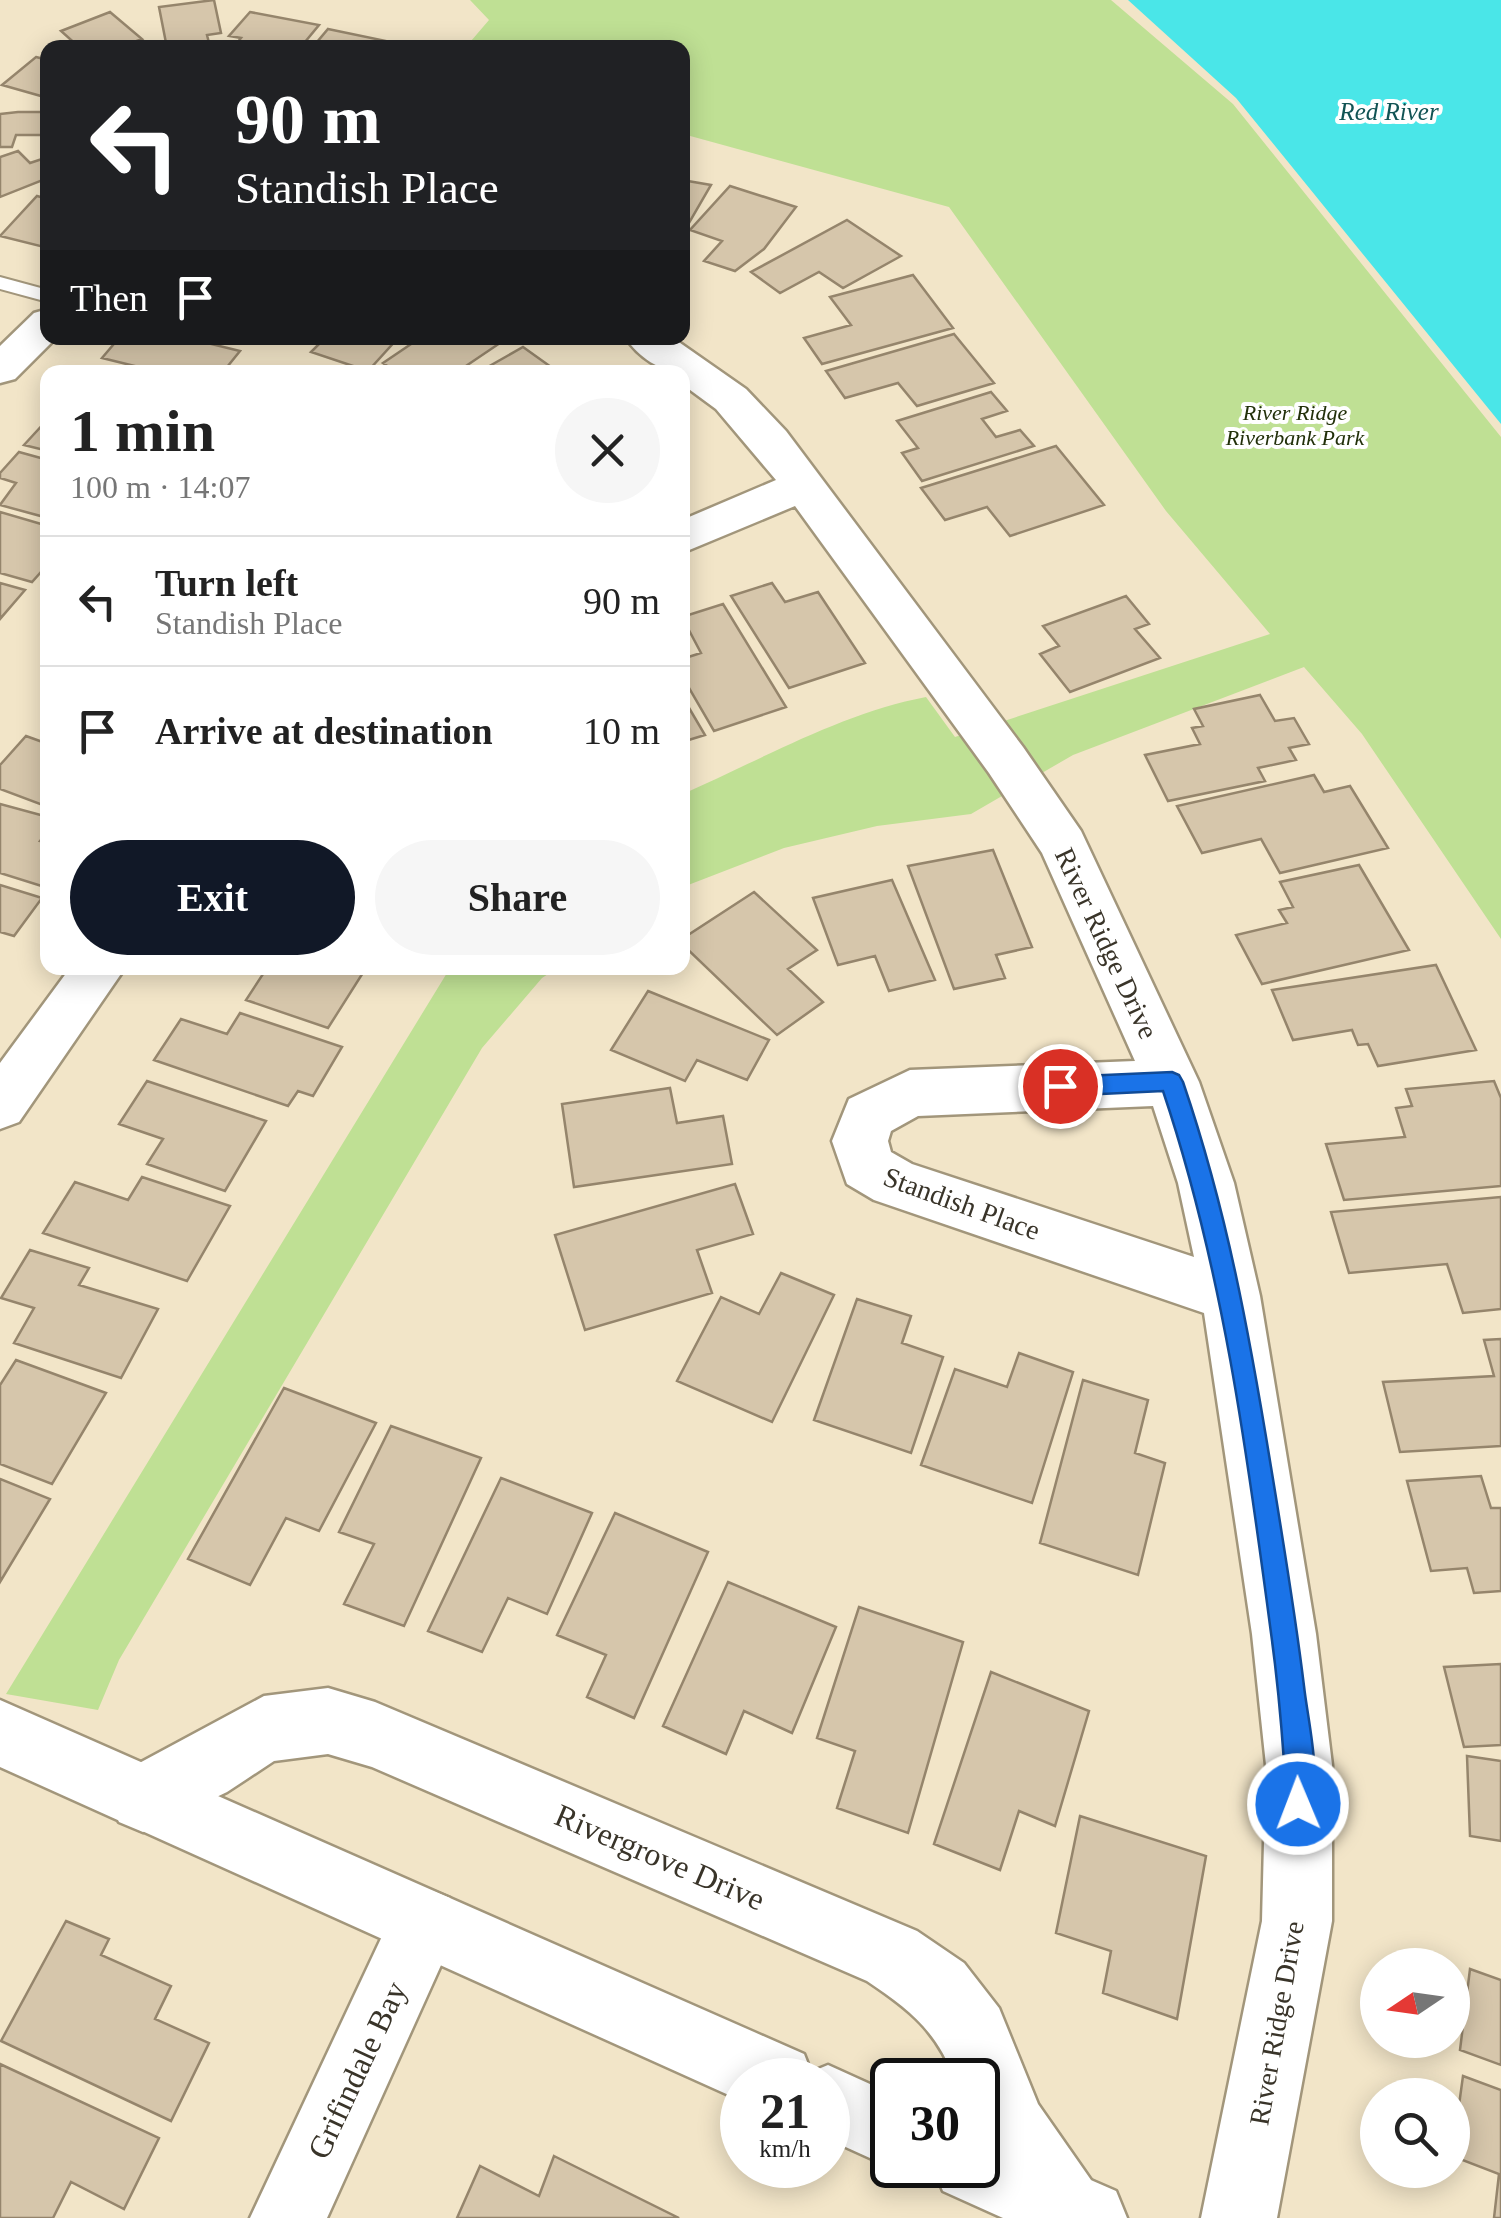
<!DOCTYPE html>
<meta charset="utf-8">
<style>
:root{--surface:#fff;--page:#f6f6f6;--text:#222;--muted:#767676;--line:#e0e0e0;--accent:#111827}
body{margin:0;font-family:"Times New Roman",serif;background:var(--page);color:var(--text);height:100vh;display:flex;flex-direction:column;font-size:38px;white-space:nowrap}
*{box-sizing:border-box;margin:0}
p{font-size:32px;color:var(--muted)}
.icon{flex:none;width:55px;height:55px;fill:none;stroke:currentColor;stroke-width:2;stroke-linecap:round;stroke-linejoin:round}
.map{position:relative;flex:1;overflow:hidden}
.side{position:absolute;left:40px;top:365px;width:650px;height:610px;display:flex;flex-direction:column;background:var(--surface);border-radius:20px;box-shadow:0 5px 25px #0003}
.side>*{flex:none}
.banner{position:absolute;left:40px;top:40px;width:650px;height:305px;border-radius:20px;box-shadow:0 5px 25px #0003;background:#202124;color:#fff;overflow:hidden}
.needle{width:65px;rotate:257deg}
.buttons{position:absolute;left:1360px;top:1948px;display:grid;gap:20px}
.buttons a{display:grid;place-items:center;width:110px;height:110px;border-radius:50%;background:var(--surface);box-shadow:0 5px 25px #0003;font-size:50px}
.speed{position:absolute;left:720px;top:2058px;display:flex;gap:20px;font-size:50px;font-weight:700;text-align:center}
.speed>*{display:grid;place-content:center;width:130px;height:130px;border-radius:50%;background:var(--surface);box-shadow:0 5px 25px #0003;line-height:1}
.speed small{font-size:25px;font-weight:400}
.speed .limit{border:5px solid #111;border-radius:15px;background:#fff;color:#111}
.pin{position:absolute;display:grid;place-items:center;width:85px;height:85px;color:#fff;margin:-42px;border:5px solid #fff;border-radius:50%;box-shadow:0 2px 10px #0007}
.me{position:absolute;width:110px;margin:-55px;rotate:359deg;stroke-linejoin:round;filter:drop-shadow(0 0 8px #0008)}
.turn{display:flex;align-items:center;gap:35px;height:210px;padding:0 30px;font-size:45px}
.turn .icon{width:130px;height:130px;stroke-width:2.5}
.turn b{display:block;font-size:70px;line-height:85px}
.then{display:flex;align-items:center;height:95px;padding:0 30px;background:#0003;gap:20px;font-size:38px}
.round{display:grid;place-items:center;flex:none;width:105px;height:105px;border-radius:52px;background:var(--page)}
.head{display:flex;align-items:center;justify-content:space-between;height:170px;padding:0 30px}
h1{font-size:60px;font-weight:800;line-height:75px}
.primary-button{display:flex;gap:20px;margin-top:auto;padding:20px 30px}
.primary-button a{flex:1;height:115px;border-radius:60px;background:var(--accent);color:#fff;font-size:40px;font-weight:800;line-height:115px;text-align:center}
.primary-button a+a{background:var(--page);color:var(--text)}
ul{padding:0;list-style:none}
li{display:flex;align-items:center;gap:30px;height:130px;padding:0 30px;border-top:2px solid var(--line)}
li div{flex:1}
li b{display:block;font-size:38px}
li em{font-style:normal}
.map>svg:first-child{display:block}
.green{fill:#bfe094}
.water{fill:#4ae6e8}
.building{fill:#d6c6ab;stroke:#95856c;stroke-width:2.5}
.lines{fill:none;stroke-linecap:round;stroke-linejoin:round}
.service-casing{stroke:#a2967b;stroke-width:4}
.minor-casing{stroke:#a2967b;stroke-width:5}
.tertiary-casing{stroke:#a2967b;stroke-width:5}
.service{fill:#fff;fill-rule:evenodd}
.minor{fill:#fff;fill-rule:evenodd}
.tertiary{fill:#fff;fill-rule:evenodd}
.route{fill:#1a73e8;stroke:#114b97;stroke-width:2.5}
.labels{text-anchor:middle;stroke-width:8;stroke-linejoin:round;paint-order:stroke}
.far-park-label{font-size:22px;font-style:italic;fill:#22300a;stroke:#fff}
.far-water-label{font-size:25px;font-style:italic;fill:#115354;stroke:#fff}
.street-label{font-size:28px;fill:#393429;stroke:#fff}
.near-street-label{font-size:32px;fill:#393429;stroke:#fff}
</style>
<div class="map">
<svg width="1501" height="2218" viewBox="0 0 1501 2218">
<rect width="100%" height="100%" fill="#f2e5c8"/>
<!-- green -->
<path class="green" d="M470 0H1111L1233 104 1501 437V939L1362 734 1304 667 1073 755 971 814 877 826 784 848 683 887V794C760 760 842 713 926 697L955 737 1270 634 1166 511 949 207 683 134 682 48H465L489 20Z
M450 968H557L542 978 482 1048 119 1660 98 1710 6 1694Z"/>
<!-- water -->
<path class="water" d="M1128 0H1501V424L1236 98Z"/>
<!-- building -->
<path class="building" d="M214 0 221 33 207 35 209 43 200 44 201 48H167L159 7Z
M110 12 142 39 126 45 130 48H80L61 31Z
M250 12 319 25 300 48H233L241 38 229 36Z
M328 29 386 41 381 48H312Z
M36 57 48 60V98L2 85Z
M18 112H48V135H16L12 147H0V114Z
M18 151 30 163 48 157V178L0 197V157Z
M682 180 711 185 689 223 682 222Z
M730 186 796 207 764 249 735 271 704 261 722 241 690 230Z
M37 196 48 199V248L0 236Z
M847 220 901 256 843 288 819 272 780 293 751 272Z
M913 275 953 328 822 364 804 338 851 325 830 297Z
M954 334 994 383 917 406 898 383 845 398 826 371Z
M119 338H187L240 351 223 372H159L102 358Z
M325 338H398L368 371 311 352Z
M420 338H497L503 341 457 372H396L383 363Z
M523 347 558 372H479Z
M991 392 1007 411 982 419 996 437 1020 430 1034 446 922 481 902 453 918 448 897 421Z
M48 419V451L24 445Z
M1056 446 1104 505 1010 536 987 507 945 520 921 488Z
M19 452 48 460V518L0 505 16 483 0 478V473Z
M0 512 48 526V564L32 582 0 573Z
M0 583 25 590 0 619Z
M772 583 785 602 818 592 865 663 789 688 731 596Z
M1126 596 1149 624 1135 629 1160 658 1070 692 1040 654 1059 646 1043 626Z
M723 604 786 707 714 731 682 676V659L701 653 682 617Z
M1260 695 1275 721 1294 718 1309 744 1289 748 1296 760 1258 768 1265 781 1168 801 1145 755 1200 744 1192 728 1203 726 1194 709Z
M682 696 705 735 682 742Z
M26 736 48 744V807L0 789V765Z
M1314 775 1324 792 1350 786 1388 848 1280 873 1261 839 1202 853 1177 806Z
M0 804 48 817V831L40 841 48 843V888L0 873Z
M993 850 1032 947 996 955 1005 978 954 989 908 866Z
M1359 865 1409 950 1262 984 1236 935 1287 923 1279 910 1293 907 1280 882Z
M892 880 935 980 889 991 875 956 838 965 813 898Z
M0 885 42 898 14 936 0 932Z
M754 892 817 950 788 969 823 1002 777 1035 682 944V939Z
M1436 965 1476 1050 1378 1066 1368 1044 1358 1045 1352 1030 1293 1040 1272 990Z
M255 968H366L328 1028 246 1000 265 971Z
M648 991 769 1040 747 1080 697 1060 685 1081 611 1050Z
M240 1013 342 1047 313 1096 298 1091 288 1106 154 1060 181 1019 227 1034Z
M147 1081 266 1121 225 1191 147 1164 163 1139 119 1124Z
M1494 1081 1501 1098V1186L1344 1200 1326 1144 1405 1137 1396 1108 1412 1106 1406 1089Z
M670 1088 677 1123 723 1116 732 1164 574 1187 562 1104Z
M142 1177 230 1206 187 1281 43 1233 75 1182 128 1200Z
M735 1184 753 1234 697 1250 712 1293 585 1330 555 1235Z
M1501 1197V1309L1463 1313 1447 1264 1349 1273 1331 1212Z
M30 1250 89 1268 79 1285 158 1309 121 1378 14 1343 34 1308 1 1298Z
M781 1273 834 1295 772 1422 677 1381 721 1297 759 1314Z
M857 1299 911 1316 902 1343 943 1357 911 1453 814 1420Z
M1501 1339V1446L1400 1452 1383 1382 1494 1376 1484 1340Z
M1019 1353 1073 1372 1032 1503 921 1465 955 1369 1007 1387Z
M16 1360 106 1393 52 1484 0 1464V1385Z
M1083 1380 1148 1400 1135 1453 1165 1463 1138 1575 1040 1543Z
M284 1388 376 1423 319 1531 286 1518 250 1585 188 1559Z
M391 1426 481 1458 404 1626 344 1604 374 1544 339 1532Z
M1481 1476 1491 1508H1501V1591L1474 1593 1467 1568 1431 1571 1407 1481Z
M501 1478 592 1513 547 1614 508 1598 482 1652 428 1631Z
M0 1479 50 1499 0 1582Z
M615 1513 708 1552 634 1718 587 1697 606 1655 557 1635Z
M728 1582 836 1627 792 1733 744 1711 726 1754 663 1726Z
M859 1607 963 1642 908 1833 837 1808 855 1751 817 1738Z
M1501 1664V1745L1464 1747 1444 1667Z
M991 1672 1089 1711 1055 1826 1019 1811 1000 1870 934 1844Z
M1467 1756 1501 1761V1841L1470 1836Z
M1080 1816 1206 1856 1177 2019 1103 1993 1111 1951 1056 1933Z
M66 1921 109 1939 101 1955 171 1986 155 2019 209 2043 171 2121 1 2041Z
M1470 1969 1501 1980V2065L1460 2050Z
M0 2064 159 2138 124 2209 71 2182 53 2218H0Z
M1463 2076 1501 2090V2218H1494L1499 2174 1452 2156Z
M554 2156 679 2218H457L480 2166 539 2196Z"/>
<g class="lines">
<!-- service casing -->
<g class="service-casing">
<path id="service" d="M0 277 48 290V302L0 289Z"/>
</g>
<!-- minor casing -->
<g class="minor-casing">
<path id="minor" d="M48 309V338H56L15 379 0 383V346L34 313Z
M626 338H673L746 389 786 431 1023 747 1081 831 1199 1082 1234 1183 1260 1296 1316 1634 1332 1765V1921L1277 2218H1201L1262 1921 1266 1765 1252 1634 1204 1313 874 1200 847 1184 832 1141 849 1099 910 1070 1135 1061 1042 853 989 773 795 506 682 553V520L776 480 716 409 682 384V372C661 372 638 357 626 338ZM1153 1106 1178 1183 1194 1257 912 1164 891 1152 888 1141 891 1131 918 1116Z
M70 968H125L19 1122 0 1129V1063Z
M328 1688 375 1702 917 1931 964 1963 999 2008 1038 2104 1091 2180 1101 2207 1097 2218H1027L978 2138V2080H955C937 2031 909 2009 867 1981L372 1767 328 1754 274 1761 227 1792 143 1832 119 1822 109 1798 119 1774 264 1696Z
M425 1888 450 1898 460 1923 327 2218H250L400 1898Z"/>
</g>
<!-- tertiary casing -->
<g class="tertiary-casing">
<path id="tertiary" d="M0 1700 804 2054 811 2072 828 2065 892 2094V2165H899L892 2168 828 2139V2080H742V2101L0 1767Z
M978 2131 1116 2191 1127 2218H1003L943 2191 932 2165H978Z"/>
</g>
<!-- service -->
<use href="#service" class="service"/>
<!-- minor -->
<use href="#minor" class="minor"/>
<!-- tertiary -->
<use href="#tertiary" class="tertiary"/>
</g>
<!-- route -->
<path class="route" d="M1172 1072 1179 1075 1183 1082C1227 1211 1249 1332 1271 1467 1283 1540 1295 1612 1304 1686 1308 1723 1323 1778 1308 1814L1298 1818 1288 1814C1281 1797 1286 1779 1284 1762 1281 1719 1277 1676 1271 1633 1247 1451 1222 1266 1163 1091L1060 1096 1052 1093 1048 1086 1052 1080 1060 1077Z"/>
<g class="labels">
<!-- far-park labels -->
<g class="far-park-label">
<text x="1295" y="420">River Ridge<tspan x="1295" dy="25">Riverbank Park</tspan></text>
</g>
<!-- far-water labels -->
<g class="far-water-label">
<text x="1389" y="120">Red River</text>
</g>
<!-- street labels -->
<g class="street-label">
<text transform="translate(1107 943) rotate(65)" y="10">River Ridge Drive</text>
<text transform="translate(962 1203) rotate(20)" y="10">Standish Place</text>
<text transform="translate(1276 2023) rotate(-80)" y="10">River Ridge Drive</text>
</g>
<!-- near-street labels -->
<g class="near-street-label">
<text transform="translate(660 1857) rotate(23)" y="11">Rivergrove Drive</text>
<text transform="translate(357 2070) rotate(-65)" y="11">Grifindale Bay</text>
</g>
</g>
</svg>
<div class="buttons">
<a><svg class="needle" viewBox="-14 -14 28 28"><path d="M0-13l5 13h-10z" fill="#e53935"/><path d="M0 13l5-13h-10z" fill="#767676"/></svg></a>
<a><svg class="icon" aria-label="search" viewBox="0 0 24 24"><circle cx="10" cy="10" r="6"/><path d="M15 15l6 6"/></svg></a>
</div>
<div class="speed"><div>21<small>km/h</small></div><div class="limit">30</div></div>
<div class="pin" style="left:1060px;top:1086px;background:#d93025"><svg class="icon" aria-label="arrive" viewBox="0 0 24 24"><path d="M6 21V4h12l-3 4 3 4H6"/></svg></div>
<svg class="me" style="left:1298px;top:1804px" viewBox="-20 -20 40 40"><circle r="17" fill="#1a73e8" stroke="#fff" stroke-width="3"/><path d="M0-11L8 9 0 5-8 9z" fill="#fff"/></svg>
<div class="banner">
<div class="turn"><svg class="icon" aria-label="left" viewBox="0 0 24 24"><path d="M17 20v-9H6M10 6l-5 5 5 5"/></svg><div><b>90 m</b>Standish Place</div></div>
<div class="then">Then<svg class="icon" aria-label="arrive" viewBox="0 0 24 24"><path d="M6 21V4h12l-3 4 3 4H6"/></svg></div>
</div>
<section class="side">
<div class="head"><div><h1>1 min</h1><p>100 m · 14:07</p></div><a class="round"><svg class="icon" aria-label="close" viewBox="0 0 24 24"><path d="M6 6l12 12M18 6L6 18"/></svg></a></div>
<ul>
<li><svg class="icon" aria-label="left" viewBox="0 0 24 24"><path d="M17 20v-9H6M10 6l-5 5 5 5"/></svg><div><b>Turn left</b><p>Standish Place</p></div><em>90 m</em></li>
<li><svg class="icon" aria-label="arrive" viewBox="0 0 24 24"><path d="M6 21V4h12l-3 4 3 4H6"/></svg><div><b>Arrive at destination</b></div><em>10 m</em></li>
</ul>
<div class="primary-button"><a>Exit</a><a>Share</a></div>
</section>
</div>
